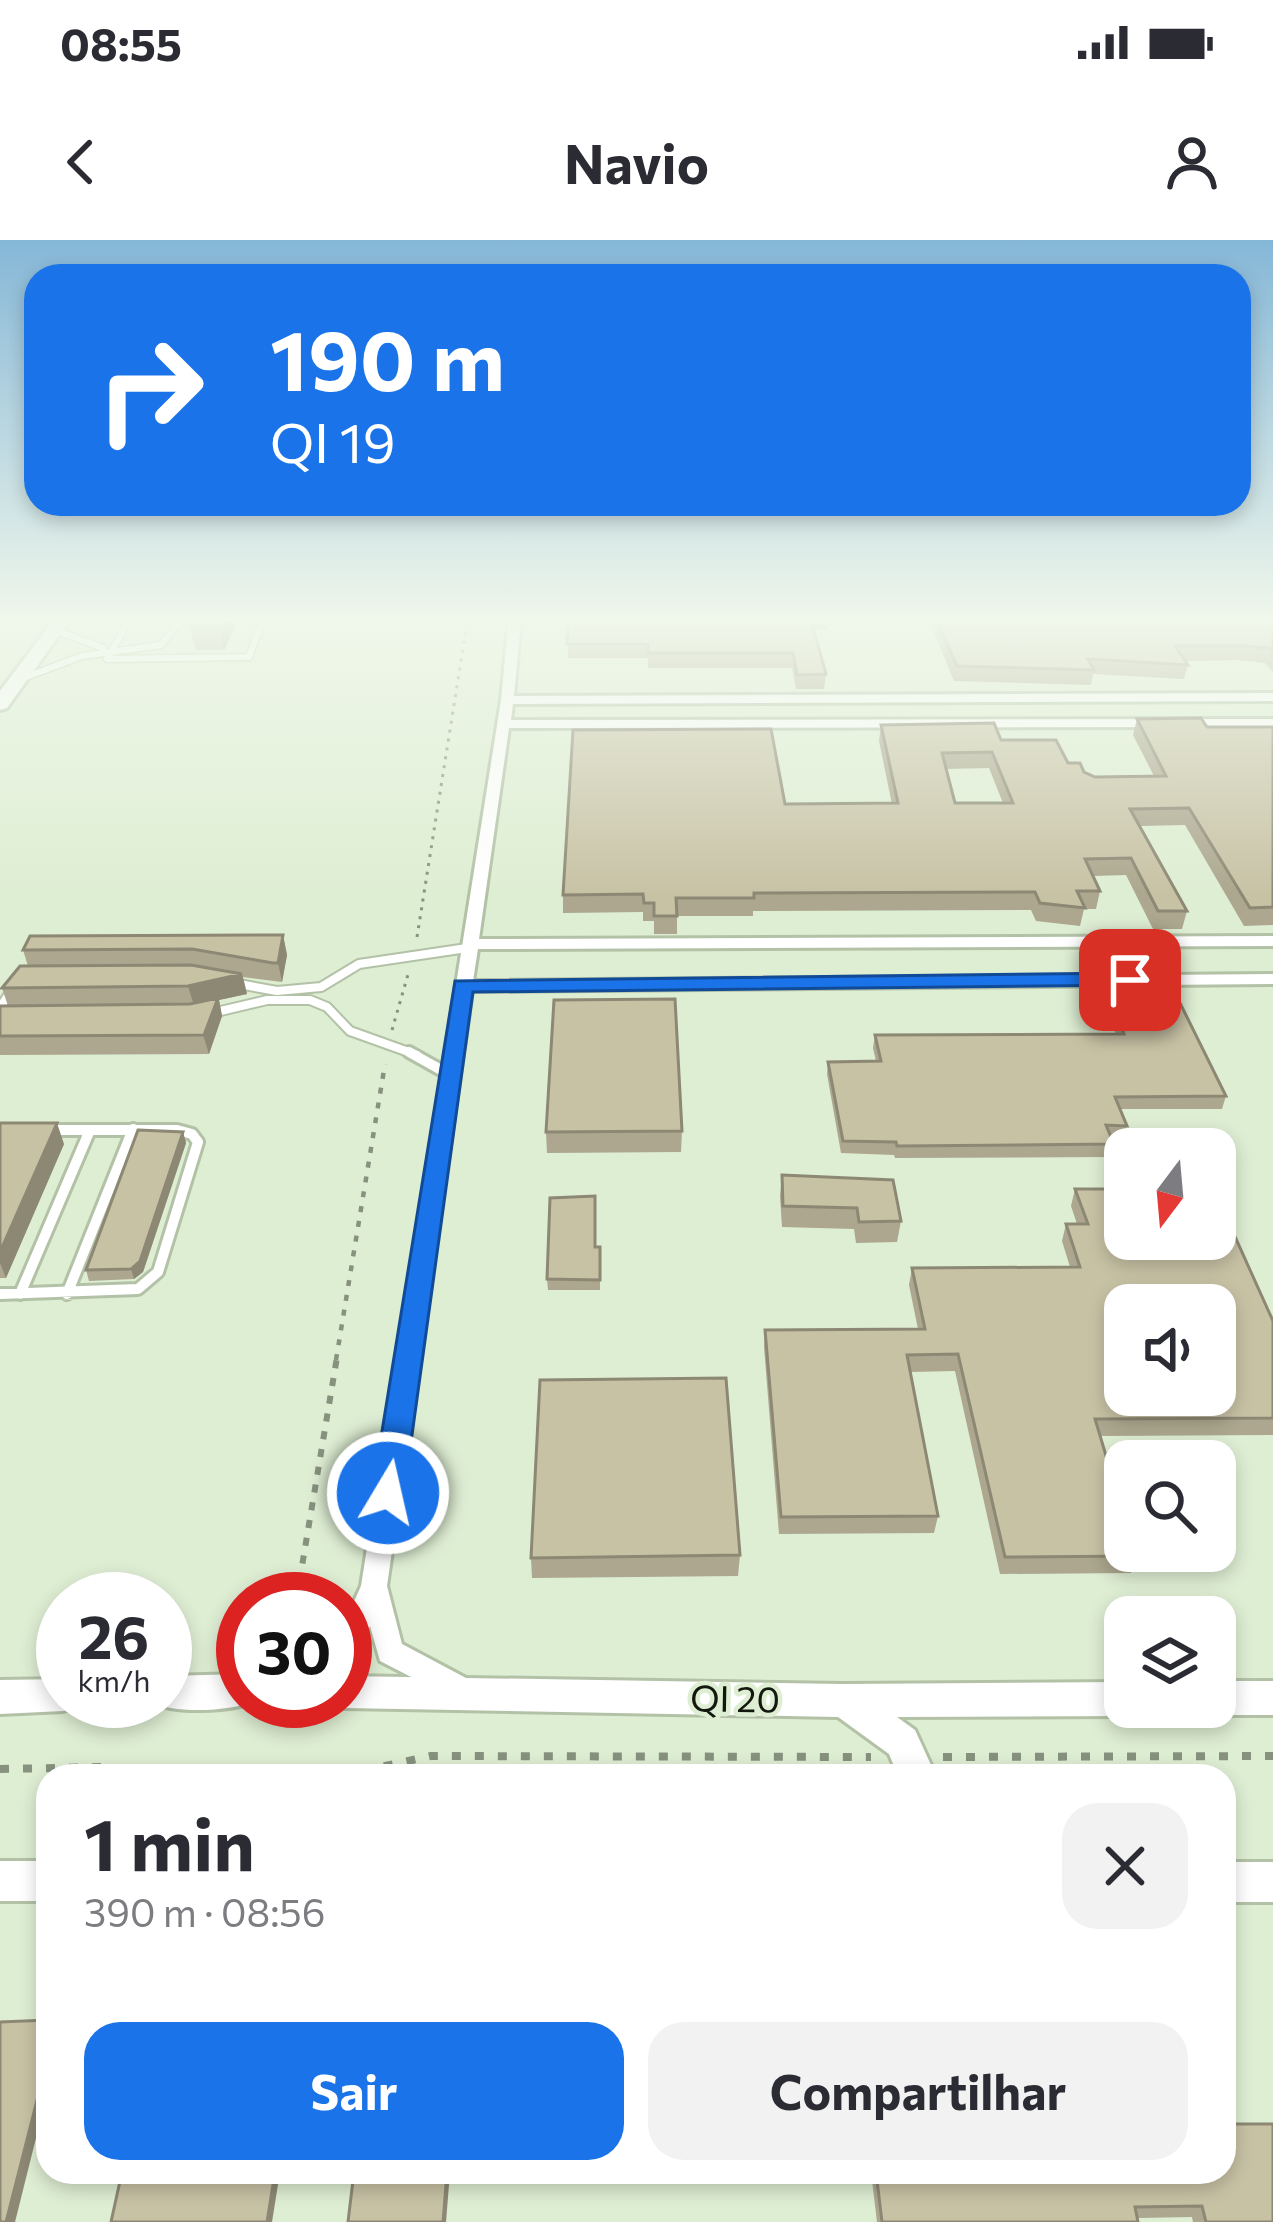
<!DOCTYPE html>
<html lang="pt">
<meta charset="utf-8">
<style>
:root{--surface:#fff;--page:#f2f2f3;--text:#2b2b33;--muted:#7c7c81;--accent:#1a73e8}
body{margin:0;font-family:Commissioner,sans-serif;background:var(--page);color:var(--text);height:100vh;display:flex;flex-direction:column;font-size:45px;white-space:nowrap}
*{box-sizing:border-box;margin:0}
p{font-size:39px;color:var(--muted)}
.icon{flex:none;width:66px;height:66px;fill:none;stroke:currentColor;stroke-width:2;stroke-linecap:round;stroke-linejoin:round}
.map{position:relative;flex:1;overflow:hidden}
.drawer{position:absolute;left:36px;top:1524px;width:1200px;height:420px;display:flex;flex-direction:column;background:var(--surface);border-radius:36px;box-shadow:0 6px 18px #0003}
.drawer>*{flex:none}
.hud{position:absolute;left:24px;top:24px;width:1227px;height:252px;border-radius:36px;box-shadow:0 6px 18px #0003;background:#1a73e8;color:#fff;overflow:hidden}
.needle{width:78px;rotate:196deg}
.tools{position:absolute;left:1104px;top:888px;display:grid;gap:24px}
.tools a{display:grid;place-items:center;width:132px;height:132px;border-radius:24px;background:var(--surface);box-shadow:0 6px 18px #0003;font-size:60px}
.speed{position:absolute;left:36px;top:1332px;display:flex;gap:24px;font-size:60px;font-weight:700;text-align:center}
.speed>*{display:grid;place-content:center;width:156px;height:156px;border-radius:50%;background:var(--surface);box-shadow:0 6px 18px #0003;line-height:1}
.speed small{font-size:30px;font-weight:400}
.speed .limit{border:18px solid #d22;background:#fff;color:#111}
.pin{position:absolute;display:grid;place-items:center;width:102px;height:102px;color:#fff;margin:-51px;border-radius:24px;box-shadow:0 6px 18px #0006}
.me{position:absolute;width:132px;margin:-66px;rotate:9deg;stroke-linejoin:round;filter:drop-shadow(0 0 9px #0008)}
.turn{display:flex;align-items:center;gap:42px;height:252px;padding:0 48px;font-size:54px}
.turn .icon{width:156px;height:156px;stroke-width:2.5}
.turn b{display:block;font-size:84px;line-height:102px}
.round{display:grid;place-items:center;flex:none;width:126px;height:126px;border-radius:36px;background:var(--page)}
.headline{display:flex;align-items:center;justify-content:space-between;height:204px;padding:0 48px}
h1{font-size:72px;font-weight:700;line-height:90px}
.cta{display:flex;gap:24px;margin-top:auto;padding:24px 48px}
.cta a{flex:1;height:138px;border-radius:36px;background:var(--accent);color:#fff;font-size:48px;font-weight:700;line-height:138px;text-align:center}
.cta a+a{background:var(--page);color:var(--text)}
.status{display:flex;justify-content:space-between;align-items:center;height:84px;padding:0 60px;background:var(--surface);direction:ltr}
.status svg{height:33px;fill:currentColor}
header{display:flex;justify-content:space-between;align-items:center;height:156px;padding:0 48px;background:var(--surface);font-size:54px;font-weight:700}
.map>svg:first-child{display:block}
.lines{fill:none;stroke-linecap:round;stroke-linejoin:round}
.service-far2-casing{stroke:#b3c2a7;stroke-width:9}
.service-far1-casing{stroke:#b3c2a7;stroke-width:12}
.service-casing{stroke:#b3c2a7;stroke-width:16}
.minor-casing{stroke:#b3c2a7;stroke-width:6}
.tertiary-casing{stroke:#b3c2a7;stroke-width:6}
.secondary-casing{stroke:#b3c2a7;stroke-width:6}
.path-far3{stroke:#86917e;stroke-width:3;stroke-dasharray:3 6;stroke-linecap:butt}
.path-far2{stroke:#86917e;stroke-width:4.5;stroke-dasharray:6 9;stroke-linecap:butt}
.path-far1{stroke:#86917e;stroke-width:6;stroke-dasharray:8 10;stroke-linecap:butt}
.path{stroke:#86917e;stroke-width:8;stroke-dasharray:9 14;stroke-linecap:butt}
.service-far2{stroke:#fff;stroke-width:6}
.service-far1{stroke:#fff;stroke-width:8}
.service{stroke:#fff;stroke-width:10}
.minor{fill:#fff;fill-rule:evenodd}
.tertiary{fill:#fff;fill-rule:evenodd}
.secondary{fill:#fff;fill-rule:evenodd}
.wall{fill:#aca78e;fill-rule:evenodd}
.shaded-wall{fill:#8c8874}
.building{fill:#c8c2a5;stroke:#8c8874;stroke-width:3;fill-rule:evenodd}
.route{fill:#1a73e8;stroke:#114b97;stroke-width:3}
.labels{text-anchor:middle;stroke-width:9;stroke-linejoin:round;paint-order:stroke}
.near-street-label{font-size:36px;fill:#13180f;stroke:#deeed3}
</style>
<div class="status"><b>08:55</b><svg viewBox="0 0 49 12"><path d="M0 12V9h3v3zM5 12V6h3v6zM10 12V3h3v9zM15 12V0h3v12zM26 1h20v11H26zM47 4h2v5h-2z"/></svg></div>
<header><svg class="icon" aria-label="back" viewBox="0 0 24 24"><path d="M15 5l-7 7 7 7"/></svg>Navio<svg class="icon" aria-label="person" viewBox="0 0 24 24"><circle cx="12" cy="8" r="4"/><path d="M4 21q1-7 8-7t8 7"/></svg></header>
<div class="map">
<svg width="1273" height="1982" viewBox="0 0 1273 1982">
<rect width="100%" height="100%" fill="#deeed3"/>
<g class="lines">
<!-- service-far2 casing -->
<g class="service-far2-casing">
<path id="service-far2" d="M131 377 107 419 249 417 264 377
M55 390 103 408
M21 439 82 416 161 405 183 377"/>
</g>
<!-- service-far1 casing -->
<g class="service-far1-casing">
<path id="service-far1" d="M233 743 277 751 321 747 359 724 467 708
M0 768 14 746
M212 773 267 760H310L327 767 350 791 417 815"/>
</g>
<!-- service casing -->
<g class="service-casing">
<path id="service" d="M409 812 450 835
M0 1054 138 1049 158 1032 198 902 192 894 177 890H45
M20 1054 90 890
M67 1054 133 889"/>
</g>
<!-- minor casing -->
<g class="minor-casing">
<path id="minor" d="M509 377H521L514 456 1273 453V461L513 464 511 480 1273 479V487L509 488 479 699 1273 696V706L478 709 473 741 1273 734V744L472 751 387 1346 402 1404 466 1438 470 1447 466 1456 456 1460 380 1421 370 1386 355 1421 345 1424V1381L361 1346 501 460Z"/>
</g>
<!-- tertiary casing -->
<g class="tertiary-casing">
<path id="tertiary" d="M243 1434V1461H256C232 1471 173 1475 151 1461H165V1436Z
M345 1436 844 1444 1125 1442V1467H1139L1125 1476 897 1477 915 1490 936 1536H898L889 1514 838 1477 345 1468 331 1461H345Z
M63 1439V1461H78L76 1467 63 1471 0 1474V1440Z
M1215 1441H1273V1475H1215L1202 1470 1215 1467Z
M0 1621H48V1661H0Z
M1224 1622H1273V1662H1224Z"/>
</g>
<!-- secondary casing -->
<g class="secondary-casing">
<path id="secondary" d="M56 377H72L7 468 0 470V451Z"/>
</g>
<!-- path-far3 -->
<path class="path-far3" d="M417 697 468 377
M392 790 409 731"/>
<!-- path-far2 -->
<path class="path-far2" d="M336 1120 385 824"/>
<!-- path-far1 -->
<path class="path-far1" d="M303 1359 300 1338 337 1117"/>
<!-- path -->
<path class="path" d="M943 1517 1273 1516
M0 1529 107 1527 146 1536
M339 1536 431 1516 871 1517"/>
<!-- service-far2 -->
<use href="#service-far2" class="service-far2"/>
<!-- service-far1 -->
<use href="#service-far1" class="service-far1"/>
<!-- service -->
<use href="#service" class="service"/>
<!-- minor -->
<use href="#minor" class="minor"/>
<!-- tertiary -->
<use href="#tertiary" class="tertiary"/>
<!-- secondary -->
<use href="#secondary" class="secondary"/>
</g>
<!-- wall -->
<path class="wall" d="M187 377H239V379L224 410H196Z
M568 377H1273V432L1265 423 1239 420 1185 421 1188 425 1184 439 1093 434 1091 445 954 441 931 385H828V389H814L826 434 824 449H796L792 428H648V418H568Z
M1137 479 1207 487H1273V685L1244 686 1185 585 1139 586 1187 671 1182 689H1153L1126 635 1093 636 1100 651 1096 669H1084L1080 686 1036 681 1031 670 753 671V676H677V694H654V681H643V672L563 673V655L785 564H892L879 501 881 485 1001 500 1068 523 1095 537 1154 536 1133 495ZM989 528 1003 563H955L946 529Z
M283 695 287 715 282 742 243 737 247 754 219 760 222 776 209 814 0 815V766H8L2 748 28 726 23 710Z
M1112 764 1226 856 1222 869H1120L1127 886 1123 898H1112L1114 904 1111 917 895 918 894 915 841 913 827 834 828 822 876 821 873 808 875 795 1116 794 1108 776Z
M0 883 64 904 6 1038H0Z
M682 891 681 912 547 913 546 892Z
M183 892 186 903 143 1032 134 1039 89 1041 86 1030Z
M782 935 901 981 897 1002 856 1003 854 989 782 987 780 956Z
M1075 949 1273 1081V1195L1101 1196 1110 1229 1125 1228V1311L1137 1316 1131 1333 1000 1334 955 1131 910 1132 938 1276 934 1293 779 1294 764 1107 765 1090 918 1089 909 1045 912 1028 1070 1027 1062 1001 1066 984H1077L1071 966Z
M600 1007V1050H548L547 1039Z
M740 1315 738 1336 532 1338 531 1318Z
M871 1932H1224L1273 1982H1193L1192 1977 1138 1978V1982H877Z"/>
<!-- shaded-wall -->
<path class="shaded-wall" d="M224 377H239V379L224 410 220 385Z
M283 695 287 715 282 742 278 723Z
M242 734 247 754 219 760 222 776 209 814 188 746Z
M57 883 64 904 6 1038 0 1023V1012Z
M183 892 186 903 143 1032 134 1039 131 1029Z
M48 1817V1850L15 1982H6Z
M275 1932H280L272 1982H267Z
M447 1932H450L446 1982H443Z"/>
<!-- building -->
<path class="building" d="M188 377H224L220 385 191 386Z
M568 377H810L826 434 797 435 793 413H648V404H567Z
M935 377H1273V412L1270 408 1244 406H1175L1188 425 1088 419 1094 430 957 426Z
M1201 478 1207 487H1273V667L1250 668 1189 568 1130 569 1187 671H1158L1131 618 1085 619 1100 651H1077L1085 668 1040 663 1035 652 754 653V658H676L677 676H654V663H644L643 654 563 655 573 490 771 489 785 564 898 563 881 485 994 483 1001 500H1056L1068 523H1080L1084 532 1095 537 1166 536 1137 479ZM992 512 1013 563H955L942 513Z
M283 695 278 723H273L192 709 23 710 30 696Z
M191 725 242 734 188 746 2 748 20 726Z
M218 758 204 795 0 796V766L190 764Z
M675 759 682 891 546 892 554 760Z
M1180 763 1226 856 1115 857 1127 886 1106 885 1114 904 897 906 896 902 843 901 828 822 881 821 875 795 1124 794 1112 764Z
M0 883H57L0 1012Z
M138 890 183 892 140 1021 131 1029 86 1030Z
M782 935 893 940 901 981 859 982 857 968 783 966Z
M1075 949H1125V999H1215V970H1223L1273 1081V1178L1095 1179 1110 1229 1125 1228V1264H1121L1125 1276V1311H1136L1137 1316 1005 1317 958 1114 907 1115 938 1276 781 1277 765 1090 925 1089 912 1028 1080 1027 1066 984H1088ZM1125 1065H1215V1155H1125Z
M595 956V1007H600V1040L547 1039 550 958Z
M726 1138 740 1315 531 1318 540 1140Z
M48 1780V1817L6 1982H0V1782Z
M1224 1884H1273V1982H1206L1202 1966 1135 1967 1138 1982H882L876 1932H1224Z
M122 1932H275L267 1982H111Z
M354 1932H447L443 1982H348Z"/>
<!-- sky -->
<linearGradient id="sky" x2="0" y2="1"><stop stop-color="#85b7d7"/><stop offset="0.58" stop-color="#f0f7eb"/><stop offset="1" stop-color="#f0f7eb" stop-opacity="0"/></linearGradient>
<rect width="1273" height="654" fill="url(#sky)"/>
<!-- route -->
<path class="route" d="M1130 733 1138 735V745L473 752 404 1253 400 1262 388 1266 377 1262 372 1253 455 741Z"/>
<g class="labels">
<!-- near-street labels -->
<g class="near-street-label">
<text transform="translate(735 1459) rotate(1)" y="13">QI 20</text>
</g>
</g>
</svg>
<div class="tools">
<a><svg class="needle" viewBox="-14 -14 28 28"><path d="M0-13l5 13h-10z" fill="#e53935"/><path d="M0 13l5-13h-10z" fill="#7c7c81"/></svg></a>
<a><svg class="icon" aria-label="sound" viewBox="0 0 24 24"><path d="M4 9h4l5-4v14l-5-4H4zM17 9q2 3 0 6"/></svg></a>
<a><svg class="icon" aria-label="search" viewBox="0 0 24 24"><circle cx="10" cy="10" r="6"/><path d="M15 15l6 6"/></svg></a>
<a><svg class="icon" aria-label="layers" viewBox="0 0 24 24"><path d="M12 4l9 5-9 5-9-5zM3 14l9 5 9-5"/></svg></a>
</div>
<div class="speed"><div>26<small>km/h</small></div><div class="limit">30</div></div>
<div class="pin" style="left:1130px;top:740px;background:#d93025"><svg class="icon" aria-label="arrive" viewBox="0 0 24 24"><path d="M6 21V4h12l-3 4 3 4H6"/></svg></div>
<svg class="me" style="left:388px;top:1253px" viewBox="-20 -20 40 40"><circle r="17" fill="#1a73e8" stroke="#fff" stroke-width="3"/><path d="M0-11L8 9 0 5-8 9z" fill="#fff"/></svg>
<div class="hud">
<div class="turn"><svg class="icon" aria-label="right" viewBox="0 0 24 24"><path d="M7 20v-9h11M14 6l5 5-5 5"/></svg><div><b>190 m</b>QI 19</div></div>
</div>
<section class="drawer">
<div class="headline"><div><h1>1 min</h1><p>390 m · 08:56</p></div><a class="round"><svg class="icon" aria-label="close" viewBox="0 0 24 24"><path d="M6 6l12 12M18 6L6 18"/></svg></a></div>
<div class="cta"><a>Sair</a><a>Compartilhar</a></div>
</section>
</div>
